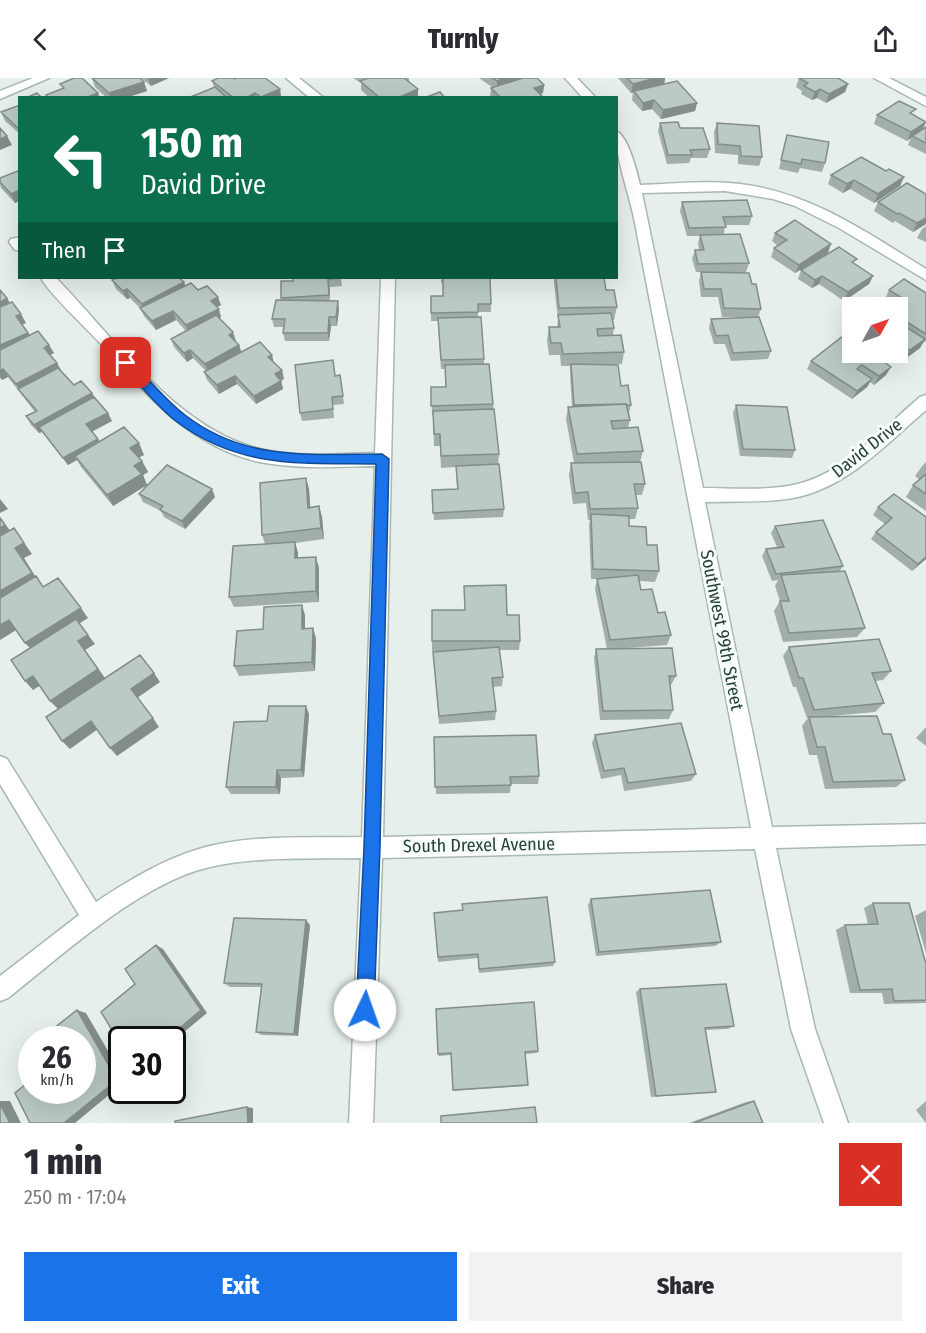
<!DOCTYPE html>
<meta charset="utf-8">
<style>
:root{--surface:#fff;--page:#f2f2f3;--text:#2b2b33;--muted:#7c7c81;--accent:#1a73e8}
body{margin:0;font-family:"Fira Sans Condensed",sans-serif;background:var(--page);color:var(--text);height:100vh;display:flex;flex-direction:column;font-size:22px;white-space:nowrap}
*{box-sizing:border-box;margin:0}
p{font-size:20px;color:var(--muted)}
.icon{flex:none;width:33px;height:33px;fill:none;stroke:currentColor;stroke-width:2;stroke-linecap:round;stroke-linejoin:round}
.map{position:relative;height:1045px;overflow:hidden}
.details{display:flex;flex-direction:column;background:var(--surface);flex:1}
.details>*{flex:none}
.top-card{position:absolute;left:18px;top:18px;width:600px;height:183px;border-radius:0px;box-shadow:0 6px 24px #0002;background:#0b6e4f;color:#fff;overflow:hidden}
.needle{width:39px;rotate:50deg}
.fabs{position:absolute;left:842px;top:219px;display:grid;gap:12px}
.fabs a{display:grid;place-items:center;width:66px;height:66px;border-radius:0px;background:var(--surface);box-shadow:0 6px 24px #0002;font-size:30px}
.speed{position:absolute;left:18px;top:948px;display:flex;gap:12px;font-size:30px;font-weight:700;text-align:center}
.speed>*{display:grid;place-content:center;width:78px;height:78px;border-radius:50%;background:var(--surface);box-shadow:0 6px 24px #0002;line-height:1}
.speed small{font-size:15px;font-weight:400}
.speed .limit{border:3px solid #111;border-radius:9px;background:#fff;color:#111}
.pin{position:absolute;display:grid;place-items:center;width:51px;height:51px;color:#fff;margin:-26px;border-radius:12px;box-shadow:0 3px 9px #0006}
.me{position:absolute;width:66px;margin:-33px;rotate:3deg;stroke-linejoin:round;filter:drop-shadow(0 0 4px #0008)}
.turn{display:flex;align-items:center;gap:21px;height:126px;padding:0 24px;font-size:27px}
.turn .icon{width:78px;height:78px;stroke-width:2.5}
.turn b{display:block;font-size:42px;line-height:51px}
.then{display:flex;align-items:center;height:57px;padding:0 24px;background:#0003;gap:12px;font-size:22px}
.round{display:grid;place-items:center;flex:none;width:63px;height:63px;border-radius:0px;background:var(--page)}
.overview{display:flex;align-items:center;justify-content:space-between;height:102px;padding:0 24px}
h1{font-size:36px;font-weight:800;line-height:45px}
.action{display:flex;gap:12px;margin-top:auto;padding:12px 24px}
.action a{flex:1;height:69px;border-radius:0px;background:var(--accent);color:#fff;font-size:24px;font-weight:800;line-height:69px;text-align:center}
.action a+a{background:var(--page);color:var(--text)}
header{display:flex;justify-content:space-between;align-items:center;height:78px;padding:0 24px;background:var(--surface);font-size:27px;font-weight:800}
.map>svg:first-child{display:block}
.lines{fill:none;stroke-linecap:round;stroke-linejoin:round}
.minor-casing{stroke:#a8b8b2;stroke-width:3}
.minor{fill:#fff;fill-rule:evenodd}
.wall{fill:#a1aea9}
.shaded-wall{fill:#838d89}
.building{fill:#bbcac4;stroke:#838d89;stroke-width:1.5}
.route{fill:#1a73e8;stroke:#114b97;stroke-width:1.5}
.labels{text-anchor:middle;stroke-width:6;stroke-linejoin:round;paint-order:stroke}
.street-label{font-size:18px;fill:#24423a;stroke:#f7fbf9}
</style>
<header><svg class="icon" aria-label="back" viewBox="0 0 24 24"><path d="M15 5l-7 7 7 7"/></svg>Turnly<svg class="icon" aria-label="share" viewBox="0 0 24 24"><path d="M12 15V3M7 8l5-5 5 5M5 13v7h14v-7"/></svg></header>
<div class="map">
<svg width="926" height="1045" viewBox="0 0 926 1045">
<rect width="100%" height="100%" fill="#e6efeb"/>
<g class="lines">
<!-- minor casing -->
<g class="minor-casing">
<path id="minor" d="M33 0H49L0 21V13Z
M286 0H299L324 20H310Z
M565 0H577L596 20H583Z
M874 0H889L926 19V28Z
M616 53C628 58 637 94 640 107 673 106 707 102 740 106 810 114 868 155 926 191V202L839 150 795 128 773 121 725 113 642 115 703 410C736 410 772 414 805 404 847 391 887 347 920 319L926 317V332C886 366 847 410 793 420 764 425 735 423 705 424L772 749 926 746V766L776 770 815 951 848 1045H824L791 951 755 771 382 780 373 1045H349L361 780C310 781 255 778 206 790 138 807 63 877 8 920L0 923V898L79 837 0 706V678L7 681 96 824C129 802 164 781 202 770 253 756 310 760 362 759L375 388C338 389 301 391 265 385 193 372 145 316 99 264 85 249 48 214 41 200H56C114 259 176 351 260 371 297 380 337 376 375 375L381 200H395L383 759 751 750 634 140C628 112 616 82 616 53Z
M20 159V173L15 172 9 164 11 161Z"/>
</g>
<!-- minor -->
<use href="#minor" class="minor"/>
</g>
<!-- wall -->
<path class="wall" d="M92 0 144 4 147 13 125 20H107L95 9Z
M141 0H169L151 8Z
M353 0H409V4L418 11V20H370L361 12V5Z
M479 0H522L544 7 543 15 540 16 543 20H491L490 19 491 10 492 9Z
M618 0H665L664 7 697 25 695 33 661 41 652 31 642 33 632 22 633 14 631 15Z
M799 0 848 6 845 14 826 25 817 20 812 22 801 16 802 13 796 9Z
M234 1 280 11 281 19 188 20 214 9 212 3Z
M20 27V56L5 43 1 34Z
M877 37H914L923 51 926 49V76L908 67 911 60 907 63 874 46Z
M660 45 680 50 710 71 707 80H691L689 85 667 86 658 53Z
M717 45 762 79 759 88 738 86V77L715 75 714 54Z
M787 57 825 85 822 94 800 90 798 95 779 91Z
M20 92V123L15 125 1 110 0 106V100Z
M831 97 904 99 900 108 874 125 850 111 843 115 828 106Z
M682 124 752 138 749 147H725L724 156 749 185 746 194H696L692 181 695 172H699L698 165 700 158H687L680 133Z
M878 124 926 146 913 154 895 143 893 145 874 133Z
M926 148V164L917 160 922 151Z
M775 155 828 175 795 195 771 179 774 170 778 168 772 163Z
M801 192 873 198 869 206 844 223 819 206 812 210 798 201Z
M701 194 752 206 761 231 758 239 771 273 768 281 731 283 725 266H714L709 250 711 241 753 239H722L718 219H701L699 203Z
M341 200 342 208 330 209V223L339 231 337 248H331L329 263H285L283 255 284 249H274L272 241 281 222V220L293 203Z
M441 200H490L491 234H478V239L484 281V286L493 326 499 376 498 386 504 431 503 439 434 442 432 412 457 411 456 389 441 390 440 368H434L433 337H432L431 309H445V291H441L438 243H431V235L443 218V205H441Z
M554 200H604L606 212 617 229 614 242H613L614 250 613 257 624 274 622 286 611 287 631 327 629 335 630 342 628 350 643 373 640 384 645 406 642 417H636L638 430 635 441H629V448L647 467 659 493 655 504 639 503 641 512 658 535 671 557 667 567 614 571 676 598 671 607H670L673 632 669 641 600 642 594 580 596 571H607L595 511 597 501H591L589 447 590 442H588L586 425 573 426 569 397 571 385H574L566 341 568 329H572L570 295V288H561L560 277H549L547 262 549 249H557L558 241 554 206Z
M112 202 185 208 198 212 221 227 217 229 221 239 219 241 235 263 239 267 241 274 274 285 284 301 281 302 283 311 256 326 237 306 219 316 207 302 204 294 206 293 193 280 187 284 174 269 171 261 186 253 176 242 156 252 144 238 140 230 130 220 127 221 116 211Z
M0 212 26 245 22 246 30 257 54 275 50 277 57 285 61 292 74 307 92 315 112 343 92 354 99 363 144 377 139 379 142 383 148 394 143 397 147 407 113 428 81 389 77 382 68 387 42 354 39 355 31 347 26 338 35 334 8 299 2 302 0 299Z
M889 212 926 215V263L923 265 920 270 905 281 896 274 897 230 896 227 885 221Z
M852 250V274H880L875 278 886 297 874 307 870 304 867 309 852 321 807 291 811 283 844 258 846 254Z
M340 297 344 326 333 327 334 340 302 343 300 335 336 298Z
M736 327 795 372 792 380 740 378 733 335Z
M926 384V433L906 419 913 407 920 402 915 398 923 387Z
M306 400 309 411 310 429 319 428 322 439 324 461 295 465 298 475V480L319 490V524L234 529 229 519 265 466 262 457Z
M212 411 215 419 185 451 164 439 161 433 143 424 139 416Z
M878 429 926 439V481L912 493 871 461 876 454 885 446 873 437Z
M775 448 843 488 839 494 865 550 857 559 783 564 774 533 780 523 775 508 778 502 772 503 762 478 766 471 777 469 771 455Z
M305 537V550L316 560 315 593 239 598 234 588 263 551Z
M507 537 520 563 519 572H499L503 599 502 608 493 609 496 633 495 642 439 646 433 574 450 573H432V563Z
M789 569 891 593 883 602 875 603 884 625 875 634 821 639 883 656 905 702 896 709 825 711 817 677H809L802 648 808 640H807L796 609H793L783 578Z
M309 636 304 699 281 700 280 716H231L226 709 267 643Z
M926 649V668L916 660Z
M595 657 696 696 691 703 624 713 621 697 601 701 592 665Z
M434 659 539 698 538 706H511L510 715 436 716Z
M591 821 721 864 715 868 596 878 588 827Z
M873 825 926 922V925L884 926 882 915H850L836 852 845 847 868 846 864 830Z
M926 832V875L915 838Z
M434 835 555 884 553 888 479 895 478 880 438 884Z
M310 847 298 958 261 957 256 954 261 909H230L224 905Z
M640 911 734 948 728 951 705 952 716 1014 651 1019 636 914Z
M436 931 538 973 537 975 525 976 528 1007 526 1008 453 1013 451 977 439 978 438 976Z
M754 1023 763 1045H689L746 1024Z
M926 1023V1045L916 1032Z"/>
<!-- shaded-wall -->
<path class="shaded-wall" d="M148 0H169L151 8Z
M504 0H522L497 12V3Z
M656 0H665L664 7 631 15 633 6Z
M144 4 147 13 125 20H111L109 15Z
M848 6 845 14 826 25 829 16Z
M544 7 543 15 533 19 534 10Z
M280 11 281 19 261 20V19Z
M418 11V20H398Z
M820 11 817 20 812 22 815 14Z
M98 15 100 20H91L90 18Z
M255 15 256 20H246Z
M654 22 652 31 642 33 643 25Z
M697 25 695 33 661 41 663 32Z
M926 44 922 53 912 58 911 60 907 63 911 54Z
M7 58 12 67 0 72V61Z
M904 99 900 108 874 125 878 116Z
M854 102 850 111 843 115 847 106Z
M20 112V123L15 125 11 116Z
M926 140V146L913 154 917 145Z
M831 166 828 175 795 195 799 187Z
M822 198 819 206 812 210 815 202Z
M873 198 869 206 844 223 848 214Z
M184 204 187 213 145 235 142 226Z
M127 211 130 220 127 221 123 213Z
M218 219 221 227 213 231 211 223Z
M7 220 12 229 0 235V224Z
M338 223 339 231 337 248 336 239Z
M219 231 221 239 189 256 186 247Z
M173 233 176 242 156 252 152 243Z
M21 236 26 245 21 247 16 238Z
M329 239 331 248 329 263 328 255Z
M233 254 236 263 231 265 229 257Z
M28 255 33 263 0 278V267Z
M925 261 920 270 905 281 910 272Z
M49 267 54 275 48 278 44 270Z
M239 267 242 276 208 295 205 286Z
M190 272 193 280 187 284 184 275Z
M874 274H880L870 282Z
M272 277 274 285 268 279Z
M57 285 61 293 21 314 16 306Z
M891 289 886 297 874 307 879 298Z
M3 291 8 299 2 302 0 299V293Z
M282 292 284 301 277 304 275 296Z
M235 298 237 306 219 316 217 307Z
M872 301 867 309 852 321 857 313Z
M281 303 283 311 256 326 254 318Z
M92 315 96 323 39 349 42 354 39 355 34 347Z
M108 335 112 343 90 354 86 346Z
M98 361 102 369 75 378 77 382 68 387 63 380Z
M139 365 144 377 136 381 130 370Z
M142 383 148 394 143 397 147 407 113 428 107 417 134 388Z
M306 400 309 411 311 441 308 430Z
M212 411 215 419 185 451 182 443Z
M0 421 8 431 0 435Z
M319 428 322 439 324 461 321 450Z
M0 439 14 458 0 466Z
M14 450 32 476 24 480 40 506 0 529V513Z
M295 464 298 475V491L295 480Z
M316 479 319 490V524L316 513Z
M926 479V481L912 493 918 486Z
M302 527 305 537V560L302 551Z
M81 530 88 540 34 574 25 565Z
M9 542 18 551 0 562V547Z
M313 550 316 560 315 593 312 584Z
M88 557 95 566 85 572 105 600 58 631 50 623 78 563Z
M154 595 160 604 137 620 131 611Z
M33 598 41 607 33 612 25 603Z
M306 628 309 636 304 699 301 692Z
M153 640 159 649 117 678 110 670Z
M91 643 98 651 70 671 62 663Z
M277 692 281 700 280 716 276 709Z
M306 842 310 847 298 958 294 956Z
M156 867 163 871 207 935 172 964V962H166Z
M77 932 86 935 122 997V1006L75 1045H64Z
M0 1023H10L21 1045H10L0 1026Z
M247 1029 253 1030V1045H248Z"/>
<!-- building -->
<path class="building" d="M74 0H82L98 15 90 18 92 20H49L46 17 64 10 60 6Z
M92 0H140L144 4 109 15Z
M218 0H233L234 1 237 0H265L280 11 261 19 255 15 246 20H234L212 3Z
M369 0H404L418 11 398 20H380L360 3Z
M492 0H504L497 3Z
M523 0H537L544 7 534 10 543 19 501 20 491 10Z
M627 0H656L633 6Z
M799 0H838L848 6 829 16 820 11 815 14 804 8 808 5Z
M677 3 697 25 663 32 654 22 643 25 634 13Z
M215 9 227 20H188Z
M440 14 445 20H424Z
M37 15 42 20H26Z
M899 23 916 31 910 35 926 44 911 54 877 37Z
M20 27V51H19L1 34Z
M678 44 680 50H703L710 71 690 72 692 77H668L660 45Z
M717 45 759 48 762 79 741 78 740 68 718 66Z
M926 49V65L912 58Z
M0 50 7 58 0 61Z
M787 57 829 64 825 85 802 81 801 86 781 82Z
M861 79 886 93 889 91 904 99 878 116 854 102 847 106 831 97Z
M20 92V112L11 116 0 104V100Z
M907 105 926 116V140L917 145 899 135 897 136 878 124Z
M747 122 752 138 723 139 726 149 689 150 682 124Z
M795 142 831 166 799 187 774 170 787 162 775 155Z
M740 156 749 185 698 186 695 172H704L700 157Z
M839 169 857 181 852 184 873 198 848 214 822 198 815 202 801 192Z
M701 194 749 195 752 206H756L761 231 724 230 721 211H704Z
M117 200H179L184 204 142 226 127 211 123 213 112 202Z
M293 200H341L328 201 329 217 281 220V203H293Z
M443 200H490L491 226H478V234L431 235V218H443Z
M556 200H604L606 212H614L617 229 559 230Z
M904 201 926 215V256L897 238V230H893L904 221 889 212Z
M191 205 198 212 207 208 218 219 211 223 219 231 186 247 173 233 152 243 140 230Z
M0 212 7 220 0 224Z
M276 222 338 223 336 239H329L328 255H283L285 241H272Z
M12 224 21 236 16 238 28 255 0 267V229Z
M871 226 876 230H867Z
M611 235 614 250 597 251 598 258 621 257 624 274 563 276 561 265H551L549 249H560L558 237Z
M216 237 233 254 229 257 239 267 205 286 190 272 184 275 171 261Z
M481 239 484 281 441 282 438 240Z
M759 239 771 273 733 275 728 257 716 258 711 241Z
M897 243 925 261 910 272 897 263Z
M852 250V258L846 254Z
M38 253 49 267 44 270 57 285 16 306 3 291 0 293V272Z
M843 258 852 264V274H869L891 289 879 298 862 287 857 291 872 301 857 313 811 283Z
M260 264 272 277 268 279 282 292 275 296 281 303 254 318 235 298 217 307 204 294Z
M333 282 335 298 340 297 343 318 332 319 333 331 300 335 295 287Z
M489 286 493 326 431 328V309H446L445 287Z
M571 286 618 287 621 308 628 307 631 327H627L626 326 574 327Z
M58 290 74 307 81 303 92 315 34 347 26 338 37 333 18 311Z
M94 319 108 335 86 346 98 361 63 380 39 349Z
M626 326 630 342 611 343 613 351 638 349 643 373 577 376 568 329Z
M736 327 787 329 795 372 743 371Z
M494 331 499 376 441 378 440 356H434L433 333Z
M124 349 139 365 130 370 142 383 134 388 142 396 107 417 75 378Z
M641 384 645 406H634L638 430 590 431 588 414 575 415 571 385Z
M499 386 504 431 433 435 432 412 458 411 456 388Z
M167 387 212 411 182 443 160 432 163 428 139 416Z
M926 396V416L913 407Z
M306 400 308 430 319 428 321 450 262 457 260 405Z
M894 416 926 439V479L918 486 876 454 892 440 878 429Z
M591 436 629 438V448L646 449 647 467H657L659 493 593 491Z
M0 440 5 447 0 450Z
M823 442 843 488 776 496 766 471 784 469 775 448Z
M14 450 24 465 15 470 32 495 0 513V458Z
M295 464V480L316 479V513L229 519 233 468Z
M845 493 865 550 789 555 780 523H789L781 497Z
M638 497 641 512 652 511 658 535 665 534 671 557 610 562 597 501Z
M36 498 43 509 58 500 81 530 25 565 9 542 0 547V520Z
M506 507 507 537H519L520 563H432V532H465L464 508Z
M302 527V551L313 550 312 584 234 588 237 553 263 551 264 529Z
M76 541 88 557 78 563 98 591 50 623 33 598 25 603 11 582Z
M879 561 891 593 872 595 884 625 814 632 803 600H799L789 569Z
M499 569 503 599 492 600 496 633 439 638 433 574Z
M672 570 676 598H669L673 632 603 633 596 571Z
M140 577 154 595 131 611 153 640 110 670 91 643 62 663 46 639Z
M269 628H306L301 692H277L276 709H226L234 644 267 643Z
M877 638 883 656H891L905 702 833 704 825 669H817L809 639Z
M681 645 696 696 628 705 624 690 604 693 595 657Z
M536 657 539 698 510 699 511 707 435 709 434 659Z
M710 812 721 864 599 874 591 821Z
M547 819 555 884 479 891 478 876 438 879 434 835 463 832 462 826Z
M873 825H909L926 886V922L894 923 892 911 860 912 845 847 878 846Z
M234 840 306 842 294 956 256 954 262 906 224 905Z
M156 867 201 932 166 962H122V968L101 934 135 906 125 891Z
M726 906 734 948 705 950 716 1014 656 1018 640 911Z
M534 924 538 973 525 974 528 1007 453 1012 451 975 438 976 436 931Z
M77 932 117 1002 64 1045H30L15 1015 32 1001V1012H82V962H39Z
M754 1023 763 1045H694Z
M0 1026 10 1045H0Z
M247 1029 248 1045H175V1043Z
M535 1029 537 1045H441V1038Z"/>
<!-- route -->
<path class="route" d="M126 281 130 282C148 300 165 322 185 337 246 384 311 376 382 376L389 381 380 769 374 932 371 938 365 941 359 938 356 932 364 769 376 386C302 385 240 391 177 344 157 329 140 306 122 288V282Z"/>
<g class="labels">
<!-- street labels -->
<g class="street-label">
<text transform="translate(867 370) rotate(-38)" y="6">David Drive</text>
<text transform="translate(722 552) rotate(79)" y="6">Southwest 99th Street</text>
<text transform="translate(479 767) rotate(-1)" y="6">South Drexel Avenue</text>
</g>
</g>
</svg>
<div class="fabs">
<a><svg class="needle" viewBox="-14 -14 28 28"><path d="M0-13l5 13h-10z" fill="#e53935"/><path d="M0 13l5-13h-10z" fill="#7c7c81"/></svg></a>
</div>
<div class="speed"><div>26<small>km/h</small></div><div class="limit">30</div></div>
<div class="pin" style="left:126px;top:285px;background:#d93025"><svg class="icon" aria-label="arrive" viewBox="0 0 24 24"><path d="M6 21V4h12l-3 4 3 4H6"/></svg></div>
<svg class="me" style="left:365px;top:932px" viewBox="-20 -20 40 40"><circle r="19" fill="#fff"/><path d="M0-13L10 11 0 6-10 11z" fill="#1a73e8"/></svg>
<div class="top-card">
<div class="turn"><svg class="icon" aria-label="left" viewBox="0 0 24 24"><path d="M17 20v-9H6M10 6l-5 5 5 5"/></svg><div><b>150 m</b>David Drive</div></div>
<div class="then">Then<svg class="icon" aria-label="arrive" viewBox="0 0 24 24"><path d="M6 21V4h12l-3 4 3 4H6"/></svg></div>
</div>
</div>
<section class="details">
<div class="overview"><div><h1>1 min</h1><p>250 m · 17:04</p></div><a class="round" style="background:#d93025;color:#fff"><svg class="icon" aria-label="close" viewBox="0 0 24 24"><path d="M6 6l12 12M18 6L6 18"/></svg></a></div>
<div class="action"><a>Exit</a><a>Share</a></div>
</section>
